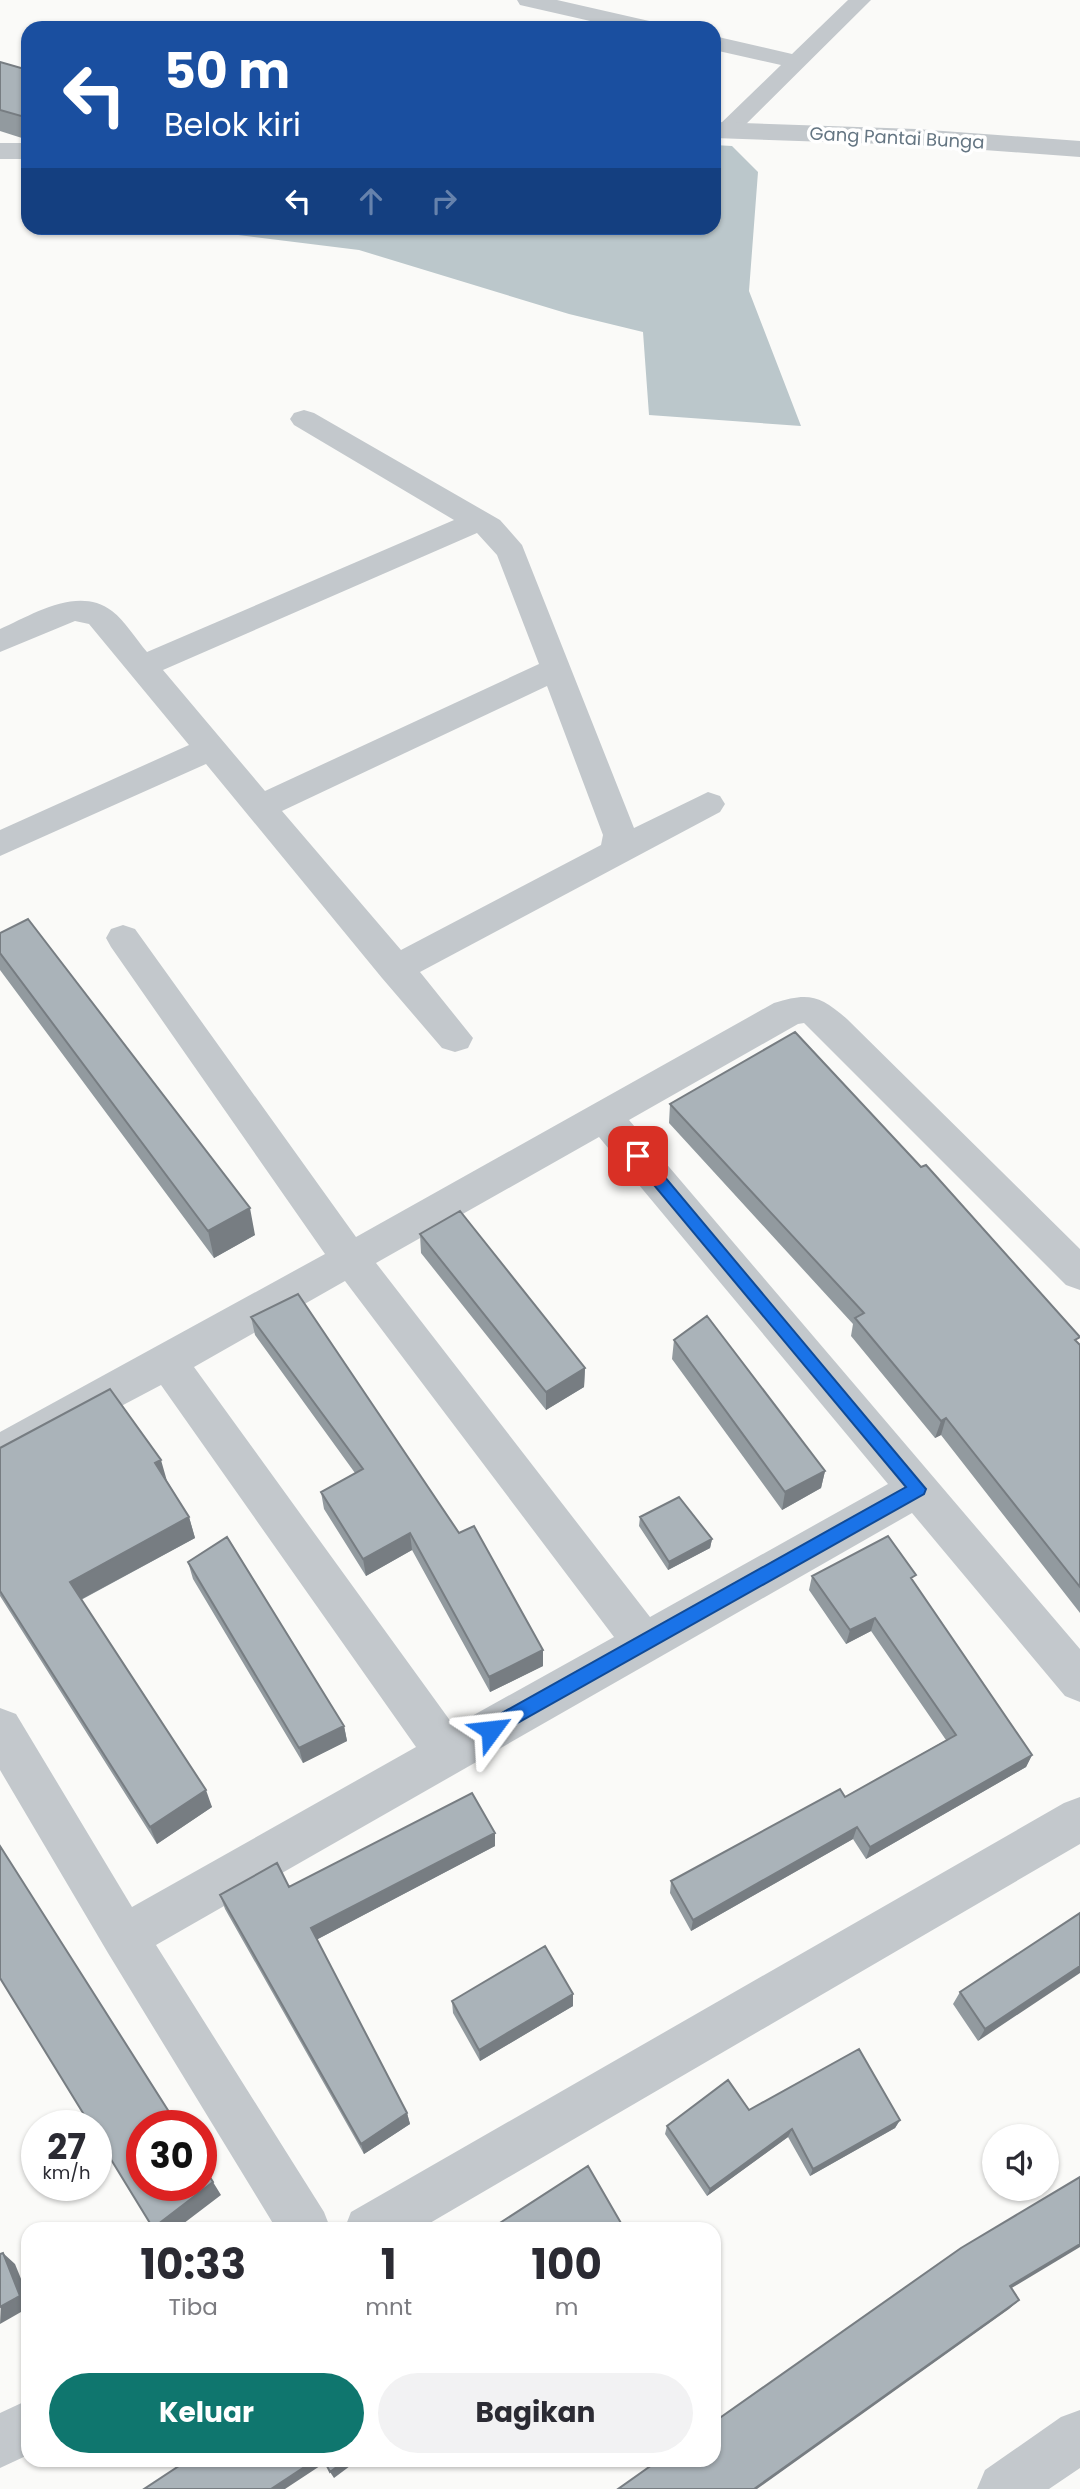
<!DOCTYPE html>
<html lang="id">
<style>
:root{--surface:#fff;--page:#f2f2f3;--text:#2b2b33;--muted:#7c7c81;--accent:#0f766e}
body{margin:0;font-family:Poppins,sans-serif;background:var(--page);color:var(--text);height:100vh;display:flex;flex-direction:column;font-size:26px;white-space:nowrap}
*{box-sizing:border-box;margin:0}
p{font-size:23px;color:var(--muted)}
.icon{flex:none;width:38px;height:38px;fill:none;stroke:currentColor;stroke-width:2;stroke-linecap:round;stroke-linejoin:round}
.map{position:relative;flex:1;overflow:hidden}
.panel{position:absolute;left:21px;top:2222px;width:700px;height:245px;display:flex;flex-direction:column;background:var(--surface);border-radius:21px;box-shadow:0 2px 5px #0004}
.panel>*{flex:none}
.top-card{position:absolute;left:21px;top:21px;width:700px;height:214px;border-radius:21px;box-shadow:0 2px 5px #0004;background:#1a4fa0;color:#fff;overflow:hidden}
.fabs{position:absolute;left:982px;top:2124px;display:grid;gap:14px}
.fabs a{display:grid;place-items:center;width:77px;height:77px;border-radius:50%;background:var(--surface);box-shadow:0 2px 5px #0004;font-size:35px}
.speed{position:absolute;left:21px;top:2110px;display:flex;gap:14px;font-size:35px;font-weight:700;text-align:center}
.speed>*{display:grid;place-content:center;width:91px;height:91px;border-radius:50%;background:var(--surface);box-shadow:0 2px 5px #0004;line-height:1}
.speed small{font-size:18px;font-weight:400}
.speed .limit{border:10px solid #d22;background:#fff;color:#111}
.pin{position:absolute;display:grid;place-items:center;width:60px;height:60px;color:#fff;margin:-30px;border-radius:14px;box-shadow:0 4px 10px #0006}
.me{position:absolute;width:77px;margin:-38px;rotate:60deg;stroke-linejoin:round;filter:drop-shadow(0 0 5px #0008)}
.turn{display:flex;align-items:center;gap:24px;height:147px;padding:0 28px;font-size:32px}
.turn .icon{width:91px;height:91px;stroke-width:2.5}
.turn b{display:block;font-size:49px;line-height:60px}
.lanes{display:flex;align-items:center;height:66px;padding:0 28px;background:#0003;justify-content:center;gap:35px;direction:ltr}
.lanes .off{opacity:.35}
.eta{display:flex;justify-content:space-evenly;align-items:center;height:119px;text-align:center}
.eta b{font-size:42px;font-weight:700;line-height:49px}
.action{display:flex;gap:14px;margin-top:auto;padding:14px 28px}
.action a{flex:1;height:80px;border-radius:42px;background:var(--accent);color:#fff;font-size:28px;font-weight:700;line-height:80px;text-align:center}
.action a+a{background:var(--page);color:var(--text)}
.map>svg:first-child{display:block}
.water{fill:#bbc7cb}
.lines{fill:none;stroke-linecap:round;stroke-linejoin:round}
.service{fill:#c3c8cc;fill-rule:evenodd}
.minor{fill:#c3c8cc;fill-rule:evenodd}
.wall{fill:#929a9f}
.shaded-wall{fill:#777d82}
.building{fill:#aab3b9;stroke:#777d82;stroke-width:2}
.route{fill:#1a73e8;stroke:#114b97;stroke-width:2}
.labels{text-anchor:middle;stroke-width:7;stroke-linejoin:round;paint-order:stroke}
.far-street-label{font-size:18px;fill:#657683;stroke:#fff}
</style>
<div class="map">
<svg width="1080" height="2489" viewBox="0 0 1080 2489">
<rect width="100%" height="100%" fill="#fafaf8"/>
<!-- water -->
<path class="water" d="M714 145 732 146 758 172 749 291 801 426 649 415 643 332 569 314 359 250 199 230 200 228H714Z"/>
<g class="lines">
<!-- service -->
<path class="service" d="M517 0H557L658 23 661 28H621L520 5Z
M848 0H871L734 136H718L714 131 718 126 781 65 714 50V36L792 54Z"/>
<!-- minor -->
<path class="minor" d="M714 122 916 129 1080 141V157L916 145 714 138Z
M0 143H28V159H0Z
M304 410 314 413 500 520 522 545 634 828 708 792 720 796 725 804 720 812 420 972 473 1038 468 1048 455 1052 442 1048 382 978 206 764 0 856V830L189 745 89 624 75 621 0 652V629C32 615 78 585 112 611 125 621 136 639 147 652L454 520 294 425 290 419 294 413ZM477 533 497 555 539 664 265 791 163 670ZM547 686 603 835 601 845 401 950 282 811Z
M123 925 135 929 356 1237 774 1003C808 992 820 995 847 1019L1080 1249V1290L1066 1285 804 1023 798 1024 629 1120 1080 1649V1702L1065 1696 912 1513 156 1945 324 2212 331 2230H277L108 1953 0 1770V1708L16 1714 132 1907 416 1747 161 1385 0 1470V1432L325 1254 111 947 106 938 111 929ZM599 1137 888 1484 650 1617 376 1263ZM345 1281 614 1637 454 1726 194 1367Z
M1080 1797V1844L418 2230H344L351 2212 1064 1803Z
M28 2400V2455L0 2468V2413Z
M1080 2410V2468L1049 2489H977L985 2470 1061 2417Z"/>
</g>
<!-- wall -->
<path class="wall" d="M0 62 28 70 25 139 0 131Z
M0 933 255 1235 214 1258 0 970Z
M670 1104 1078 1343 1080 1345V1613L941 1435 935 1438 851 1336 853 1324 669 1123Z
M420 1234 585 1368 584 1387 546 1410 421 1253Z
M251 1317 459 1533 543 1650V1666L490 1692 412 1550 366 1576 324 1509 321 1492 355 1473 255 1335Z
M674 1340 825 1471 821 1488 782 1510 672 1359Z
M0 1448 167 1481 189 1517 195 1538 81 1600 212 1807 157 1844 0 1596Z
M640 1517 712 1539 710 1548 668 1570 639 1526Z
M188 1562 344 1726 347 1741 303 1763 193 1579Z
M812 1576 913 1582 1032 1755 1026 1767 866 1859 853 1839 691 1931 670 1893 671 1881 845 1797 946 1740 871 1631 846 1644 809 1590Z
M495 1833V1846L316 1940 407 2113 410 2124 364 2154 225 1909 220 1895 289 1887Z
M1080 1913 978 2041 953 2004 960 1992Z
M573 1994V2006L480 2061 453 2013 452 2001Z
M749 2110 900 2120 895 2128 810 2176 788 2137 707 2196 665 2134 667 2126Z"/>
<!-- shaded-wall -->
<path class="shaded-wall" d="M28 110V136L25 139 21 116Z
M250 1208 255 1235 214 1258 208 1231Z
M585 1368 584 1387 546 1410V1392Z
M946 1418 941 1435 935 1438 941 1421Z
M161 1460 167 1481 155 1463Z
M825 1471 821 1488 782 1510 785 1492Z
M189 1517 195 1538 78 1601 70 1582Z
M410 1533 412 1550 366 1576 363 1559Z
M712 1539 710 1548 668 1570 669 1562Z
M875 1618 871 1631 846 1644 850 1630Z
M543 1650V1666L490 1692 489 1677Z
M344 1726 347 1741 303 1763 299 1748Z
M1032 1755 1026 1767 866 1859 870 1847Z
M206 1790 212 1807 157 1844 150 1827Z
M857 1827 853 1839 691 1931 693 1920Z
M495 1833V1846L314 1941 311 1928Z
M1080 1966V1973L978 2041 985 2029Z
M573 1994V2006L480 2061 479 2050Z
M407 2113 410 2124 364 2154 361 2144Z
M900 2120 895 2128 810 2176 813 2169Z
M792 2129 788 2137 707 2196 710 2189Z
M213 2182 221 2195 175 2230H154L153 2228Z
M1080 2244V2247L1000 2295 1010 2286Z
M3 2253 15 2264 28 2296V2308L0 2324Z
M1019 2300 1009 2309 757 2489H754Z
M315 2460H325L326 2462 285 2489H271Z
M346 2460H358L334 2478 330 2472Z"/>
<!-- building -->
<path class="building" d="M0 62 28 70V110L21 116 0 110Z
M28 919 250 1208 208 1231 0 953V933Z
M795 1032 921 1167 926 1165 1080 1337 1075 1340 1080 1345V1587L946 1418 941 1421 855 1318 864 1313 670 1104Z
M460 1211 585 1368 546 1392 420 1234Z
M298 1294 459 1533 474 1526 543 1650 489 1677 410 1533 363 1559 321 1492 363 1469 251 1317Z
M707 1316 825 1471 785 1492 674 1340Z
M110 1389 161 1460 155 1463 189 1517 70 1582 206 1790 150 1827 0 1591V1448Z
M679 1497 712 1539 669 1562 640 1517Z
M888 1536 916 1575 911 1578 1032 1755 870 1847 857 1827 693 1920 671 1881 840 1789 845 1797 956 1735 875 1618 850 1630 812 1576Z
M227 1537 344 1726 299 1748 188 1562Z
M472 1793 495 1833 311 1928 407 2113 361 2144 220 1895 277 1863 289 1887Z
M0 1846 178 2126H142V2186H201V2163L213 2182 153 2228 96 2135V2126H91L0 1978Z
M1080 1913V1966L985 2029 960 1992Z
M545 1946 573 1994 479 2050 452 2001Z
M859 2049 900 2120 813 2169 792 2129 710 2189 667 2126 728 2080 749 2110Z
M588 2166 625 2230H489Z
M1080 2177V2244L1010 2286 1019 2300 754 2489H618L659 2460H714V2422L961 2248Z
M3 2253 20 2296 0 2307V2254Z
M188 2460H315L271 2489H144Z
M324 2460H346L330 2472Z"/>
<!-- route -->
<path class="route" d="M638 1150 644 1152 926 1489 924 1494 491 1738 484 1736 482 1730 484 1723 906 1487 633 1160 630 1156 633 1152Z"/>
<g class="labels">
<!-- far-street labels -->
<g class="far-street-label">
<text transform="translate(897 138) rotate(3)" y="6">Gang Pantai Bunga</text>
</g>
</g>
</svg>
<div class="fabs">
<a><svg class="icon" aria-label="sound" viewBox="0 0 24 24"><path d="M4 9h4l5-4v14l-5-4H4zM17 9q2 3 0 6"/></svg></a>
</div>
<div class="speed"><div>27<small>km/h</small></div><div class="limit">30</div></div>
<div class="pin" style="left:638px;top:1156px;background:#d93025"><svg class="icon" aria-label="arrive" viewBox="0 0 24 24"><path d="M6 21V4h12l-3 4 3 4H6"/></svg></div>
<svg class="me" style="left:491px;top:1730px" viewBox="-20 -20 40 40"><path d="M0-17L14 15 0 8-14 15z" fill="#1a73e8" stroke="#fff" stroke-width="4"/></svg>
<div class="top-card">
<div class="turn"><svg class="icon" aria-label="left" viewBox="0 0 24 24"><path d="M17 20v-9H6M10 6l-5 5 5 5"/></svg><div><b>50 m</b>Belok kiri</div></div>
<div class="lanes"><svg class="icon" aria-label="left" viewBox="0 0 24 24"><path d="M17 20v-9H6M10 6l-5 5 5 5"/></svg><svg class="icon off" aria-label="ahead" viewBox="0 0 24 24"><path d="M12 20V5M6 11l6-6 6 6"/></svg><svg class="icon off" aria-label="right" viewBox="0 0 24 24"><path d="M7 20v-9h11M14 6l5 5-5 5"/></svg></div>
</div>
<section class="panel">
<div class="eta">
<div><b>10:33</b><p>Tiba</p></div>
<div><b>1</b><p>mnt</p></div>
<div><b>100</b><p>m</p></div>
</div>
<div class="action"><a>Keluar</a><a>Bagikan</a></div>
</section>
</div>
